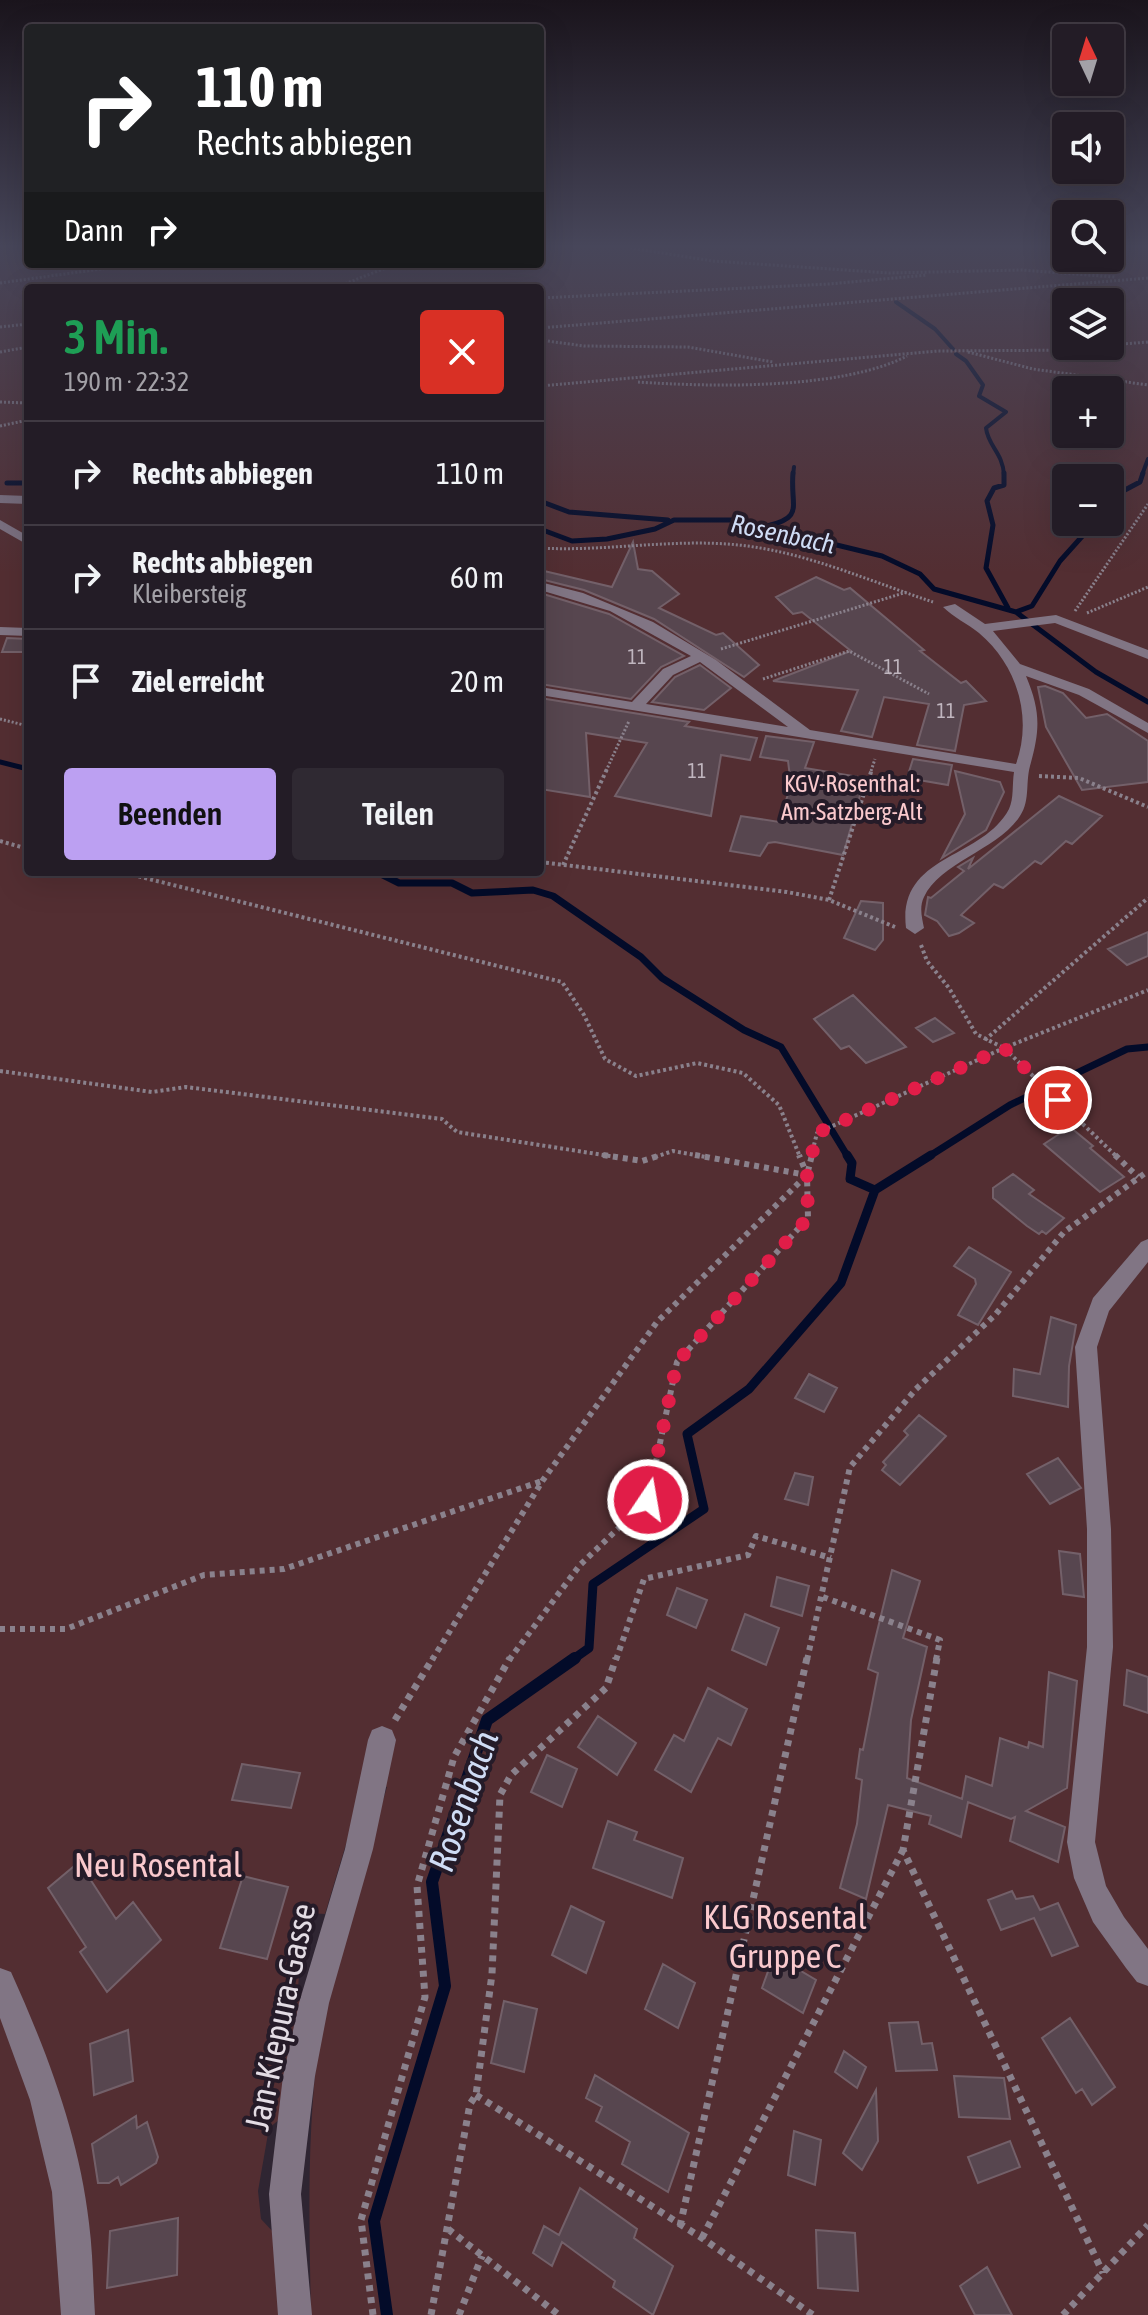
<!DOCTYPE html>
<html lang="de">
<meta charset="utf-8">
<style>
:root{--surface:#231c26;--page:#2f2932;--text:#f1f3f6;--muted:#a3a1a7;--line:#403a43;--accent:#bca0f2}
body{margin:0;font-family:"Asap Condensed",sans-serif;background:var(--page);color:var(--text);height:100vh;display:flex;flex-direction:column;font-size:30px;white-space:nowrap}
*{box-sizing:border-box;margin:0}
p{font-size:26px;color:var(--muted)}
.icon{flex:none;width:44px;height:44px;fill:none;stroke:currentColor;stroke-width:2;stroke-linecap:round;stroke-linejoin:round}
.map{position:relative;flex:1;overflow:hidden}
.drawer{position:absolute;left:24px;top:284px;width:520px;height:592px;display:flex;flex-direction:column;background:var(--surface);border-radius:8px;box-shadow:0 8px 32px #0002,0 0 0 2px var(--line)}
.drawer>*{flex:none}
.guide{position:absolute;left:24px;top:24px;width:520px;height:244px;border-radius:8px;box-shadow:0 8px 32px #0002,0 0 0 2px var(--line);background:#202124;color:#fff;overflow:hidden}
.needle{width:52px;rotate:356deg}
.buttons{position:absolute;left:1052px;top:24px;display:grid;gap:16px}
.buttons a{display:grid;place-items:center;width:72px;height:72px;border-radius:8px;background:var(--surface);box-shadow:0 8px 32px #0002,0 0 0 2px var(--line);font-size:40px}
.pin{position:absolute;display:grid;place-items:center;width:68px;height:68px;color:#fff;margin:-34px;border:4px solid #fff;border-radius:50%;box-shadow:0 2px 8px #0007}
.me{position:absolute;width:88px;margin:-44px;rotate:12deg;stroke-linejoin:round;filter:drop-shadow(0 0 6px #0008)}
.turn{display:flex;align-items:center;gap:28px;height:168px;padding:0 40px;font-size:36px}
.turn .icon{width:104px;height:104px;stroke-width:2.5}
.turn b{display:block;font-size:56px;line-height:68px}
.then{display:flex;align-items:center;height:76px;padding:0 40px;background:#0003;gap:16px;font-size:30px}
.round{display:grid;place-items:center;flex:none;width:84px;height:84px;border-radius:8px;background:var(--page)}
.headline{display:flex;align-items:center;justify-content:space-between;height:136px;padding:0 40px}
h1{font-size:48px;font-weight:600;line-height:60px;color:#1e9e55}
.action{display:flex;gap:16px;margin-top:auto;padding:16px 40px}
.action a{flex:1;height:92px;border-radius:8px;background:var(--accent);color:#111;font-size:32px;font-weight:600;line-height:92px;text-align:center}
.action a+a{background:var(--page);color:var(--text)}
ul{padding:0;list-style:none}
li{display:flex;align-items:center;gap:24px;height:104px;padding:0 40px;border-top:2px solid var(--line)}
li div{flex:1}
li b{display:block;font-size:30px}
li em{font-style:normal}
.map>svg:first-child{display:block}
.green{fill:#532e32;fill-rule:evenodd}
.lines{fill:none;stroke-linecap:round;stroke-linejoin:round}
.stream-far4{stroke:#030b29;stroke-width:4}
.stream-far3{stroke:#030b29;stroke-width:5}
.stream-far2{stroke:#030b29;stroke-width:7}
.stream-far1{stroke:#030b29;stroke-width:9}
.stream{stroke:#030b29;stroke-width:12}
.building{fill:#57464f;stroke:#736069;stroke-width:2}
.path-far3{stroke:#8a818c;stroke-width:3;stroke-dasharray:2 2;stroke-linecap:butt}
.path-far2{stroke:#8a818c;stroke-width:4;stroke-dasharray:3 3;stroke-linecap:butt}
.path-far1{stroke:#8a818c;stroke-width:6;stroke-dasharray:5 5;stroke-linecap:butt}
.path{stroke:#8a818c;stroke-width:7;stroke-dasharray:6 6;stroke-linecap:butt}
.minor{fill:#817584;fill-rule:evenodd}
.route{stroke:#e11d48;stroke-width:14;stroke-dasharray:0 25.2}
.labels{text-anchor:middle;stroke-width:8;stroke-linejoin:round;paint-order:stroke}
.far-number-label{font-size:20px;fill:#c0b6bf}
.far-park-label{font-size:24px;fill:#fac9cd;stroke:#251b28}
.far-water-label{font-size:26px;font-style:italic;fill:#cfdcf5;stroke:#251b28}
.near-park-label{font-size:34px;fill:#fac9cd;stroke:#251b28}
.near-street-label{font-size:34px;fill:#e3dce4;stroke:#251b28}
.near-water-label{font-size:36px;font-style:italic;fill:#cfdcf5;stroke:#251b28}
</style>
<div class="map">
<svg width="1148" height="2315" viewBox="0 0 1148 2315">
<rect width="100%" height="100%" fill="#2f2532"/>
<!-- green -->
<path class="green" d="M0 248H28V264H540V248H1066V258H1110V248H1148V2315H311C309 2225 307 2136 318 2047 329 1959 362 1872 387 1787L364 1784 325 1914 310 1913 301 1952 297 2000 302 2001 280 2119 269 2128 258 2191 261 2219 275 2234 285 2315H0ZM28 288H540V872H28ZM1066 302H1110V346H1066ZM1066 390H1110V434H1066ZM1066 478H1110V522H1066Z"/>
<g class="lines">
<!-- stream-far4 -->
<path class="stream-far4" d="M896 302 935 329 953 349
M956 354 966 361 983 385 979 396 1006 412 986 428C988 446 1003 453 1004 475
M793 475 794 467
M1142 475 1148 459"/>
<!-- stream-far3 -->
<path class="stream-far3" d="M1004 473V485L994 488 987 501 993 525 986 568 1008 608
M7 483H28
M540 501 569 512 668 520
M1110 509 1123 491 1140 482 1143 473
M767 526C805 517 790 507 793 473
M540 529 572 541 607 539 655 529 674 520H734L882 556 920 574 934 589 1016 612 1096 672 1148 702
M1016 612 1032 606 1060 561 1095 522
M0 762 28 769"/>
<!-- stream-far2 -->
<path class="stream-far2" d="M377 872 399 883H452L472 893 533 890 553 896 641 957 662 978 744 1030 781 1047 848 1157
M928 1157 1010 1105 1127 1049 1148 1047"/>
<!-- stream-far1 -->
<path class="stream-far1" d="M847 1155 852 1163 850 1179 875 1190
M572 1660 589 1648 593 1584 704 1509 687 1434 749 1389 841 1283 875 1190 931 1155"/>
<!-- stream -->
<path class="stream" d="M387 2315 374 2221 445 1986 432 1882 487 1720 575 1658"/>
</g>
<!-- building -->
<path class="building" d="M633 542 638 569 652 571 679 594 659 608 716 635 723 633 759 665 744 677 654 619 584 590 540 579V570L612 587Z
M816 577 844 590 850 588 924 650 920 651 961 683 966 681 986 701 964 705 955 751 917 745 929 704 884 697 872 737 841 731 858 690 773 681 851 651 802 612 793 614 776 597Z
M540 593 609 614 684 656 661 667 631 699 540 684Z
M7 638 28 639V652H2Z
M700 665 731 688 704 710 652 702 675 677Z
M1045 686 1063 693 1086 718 1107 714 1148 741V782L1082 790 1046 727 1038 687Z
M540 698 689 722 685 726 757 738 750 760 721 755 711 816 615 796 647 743 586 733 590 797 540 789Z
M766 736 814 742 805 768 865 778 843 855 775 842 768 843 760 856 730 851 741 816 779 822 791 785 788 761 760 757Z
M913 759 952 765 948 785 907 778Z
M955 771 1000 782 1004 792 986 830 942 858 965 814Z
M1059 796 1102 816 1072 844 1066 841 1041 864 1035 861 1003 888 994 884 961 915 974 923 959 933 949 936 937 921 925 915 928 897 931 898 964 871 958 867 973 858 968 869Z
M861 901 883 903V940L875 950 844 938Z
M1148 932V956L1127 965 1108 949Z
M853 995 878 1020 906 1047 866 1063 849 1046 841 1049 814 1019Z
M935 1018 954 1033 933 1042 916 1028Z
M1070 1127 1093 1146 1090 1148 1124 1177 1100 1192 1044 1144Z
M1013 1174 1034 1190 1029 1194 1064 1218 1046 1234 1042 1231 1039 1234 1027 1226 993 1198V1188Z
M969 1247 1011 1272 978 1325 958 1315 976 1284 975 1279 954 1266Z
M1051 1317 1076 1325 1069 1366 1068 1407 1013 1396 1014 1369 1040 1374Z
M809 1374 837 1388 824 1412 795 1398Z
M919 1415 946 1436 900 1485 882 1470 886 1465 883 1462 908 1435 904 1431Z
M1058 1458 1081 1488 1050 1504 1027 1474Z
M795 1473 813 1477 808 1505 785 1499Z
M1059 1551 1080 1554 1084 1597 1063 1594Z
M892 1570 920 1581 903 1638 927 1647 911 1720 907 1778 962 1799 966 1776 992 1786 1000 1738 1028 1748 1029 1742 1043 1747 1049 1672 1077 1681 1067 1788 1026 1811 1065 1827 1058 1862 1010 1841 1015 1817 1011 1819 968 1802 961 1837 929 1824 931 1816 888 1805 866 1899 840 1888 857 1824 862 1780 856 1778 860 1749 863 1750 878 1673 868 1669Z
M777 1577 809 1586 802 1616 771 1606Z
M677 1588 707 1600 696 1628 667 1615Z
M745 1614 779 1628 766 1665 732 1650Z
M1127 1670 1148 1677V1713L1124 1705Z
M708 1688 747 1709 731 1745 718 1738 691 1792 655 1770 674 1735 684 1741Z
M598 1716 636 1743 617 1775 578 1747Z
M547 1755 577 1769 562 1807 531 1792Z
M242 1764 300 1773 291 1808 232 1800Z
M608 1821 637 1832 634 1840 683 1858 672 1898 593 1868Z
M79 1862 116 1919 133 1902 161 1940 107 1992 80 1952 86 1947 48 1888Z
M243 1876 288 1887 267 1959 220 1948Z
M1012 1891 1016 1899 1033 1896 1040 1910 1058 1903 1078 1946 1052 1956 1034 1918 1001 1930 988 1900Z
M571 1906 604 1922 586 1973 552 1955Z
M774 1955 816 1980 803 2013 762 1988Z
M663 1964 695 1983 678 2028 645 2009Z
M504 2001 537 2009 524 2072 491 2063Z
M1070 2018 1115 2087 1092 2105 1082 2089 1076 2093 1042 2038Z
M918 2022 922 2044 932 2043 937 2070 896 2071 889 2023Z
M128 2030 133 2081 94 2095 90 2044Z
M844 2051 866 2067 857 2088 835 2072Z
M595 2075 689 2133 668 2192 622 2164 630 2142 596 2121 602 2107 586 2098Z
M954 2076 1004 2078 1010 2119 959 2117Z
M876 2090 878 2141 862 2170 843 2153Z
M136 2116 137 2128 147 2122 158 2157 156 2163 121 2185 118 2177 109 2183H98L92 2144Z
M794 2131 821 2140 815 2185 788 2175Z
M1010 2141 1020 2167 978 2183 968 2157Z
M580 2188 637 2229 634 2238 673 2266 653 2315 613 2287 615 2281 562 2242 552 2266 533 2253 544 2226 559 2235Z
M178 2218 177 2275 107 2288 110 2231Z
M816 2230 855 2233 858 2291 818 2288Z
M987 2267 1012 2315H975L960 2286Z"/>
<g class="lines">
<!-- path-far3 -->
<path class="path-far3" d="M630 248 713 261 889 273 1022 270 1115 277
M0 283 137 264
M334 288 396 264
M540 298 829 284 927 275
M0 327 28 324
M540 328 1148 278
M540 340 584 346 688 347 773 362
M1110 345 1148 342
M0 352 28 347
M968 352 1033 369 1148 385
M638 382C712 387 841 390 907 356
M540 386 938 351 1083 350 1106 346
M0 402 28 403
M0 426 28 420
M540 548C608 552 679 537 747 546 810 554 872 582 933 602
M1075 611 1148 504
M1087 613 1148 587
M721 649 907 592
M763 679 849 651 929 694
M0 719 28 726
M606 771 629 721
M871 771 875 759"/>
<!-- path-far2 -->
<path class="path-far2" d="M1039 776 1079 778 1148 807
M0 841 28 849
M540 862 787 892 829 900 895 927
M563 865 607 769
M121 872 562 982 584 1015 605 1059 636 1076 697 1063 743 1073 779 1105 800 1157
M829 900 872 769
M921 945 927 961 949 988 976 1034 1004 1048 1117 1157
M985 1040 1148 898
M0 1071 152 1092 186 1087 442 1119 457 1132 616 1157
M655 1157 673 1151 706 1157
M811 1157 817 1133 1004 1048 1148 990"/>
<!-- path-far1 -->
<path class="path-far1" d="M603 1155 642 1161 661 1155
M695 1155 807 1175
M1115 1155 1138 1177
M823 1597 940 1640 936 1660
M0 1629H66L204 1575 284 1569 542 1481
M432 1660 543 1480 657 1322 807 1175 812 1155
M509 1660 580 1565 648 1500 677 1362 808 1218 807 1175 799 1155
M616 1660 644 1579 748 1555 756 1536 831 1558
M807 1660 850 1467 916 1389 995 1315 1064 1232 1148 1171"/>
<!-- path -->
<path class="path" d="M937 1658 903 1850 1103 2273
M395 1720 433 1658
M476 2095 702 2238 813 2315
M680 2226 807 1658
M448 2229 559 2315
M702 2238 903 1850
M373 2315 361 2220 425 1997 417 1886 454 1757 510 1658
M431 2315 470 2104 476 2095 492 1974 500 1795 511 1775 606 1688 616 1658
M459 2315 482 2256
M1063 2315 1148 2225"/>
<!-- minor -->
<path class="minor" d="M0 495 28 496V504L0 503Z
M0 520 28 536V545L0 529Z
M540 582 583 593 653 622 716 660 810 730 1016 764C1033 717 1017 665 979 633 968 624 953 617 943 607L955 604 985 624 1056 615 1148 650V659L1055 623 993 631 1020 664 1089 689 1148 723V733L1079 695 1026 676C1041 712 1040 730 1030 766 1025 785 1031 802 1018 819 995 850 939 864 924 897 919 907 922 918 924 928L915 934 906 928C897 854 982 860 1009 809 1014 798 1012 785 1014 772L540 695V687L632 702 663 669 691 656 610 611 540 590ZM700 662 788 727 646 704 673 675Z
M0 627 28 628V636L0 635Z
M1148 1239V1262L1109 1311 1097 1347 1111 1529 1113 1647 1095 1842 1106 1886 1124 1917 1148 1949V1986L1137 1982 1126 1968 1093 1922 1074 1878 1067 1842 1087 1647V1529L1075 1347 1093 1298 1141 1242Z
M382 1726 392 1730 396 1740 373 1849 329 2003 315 2076 301 2194 312 2315H278L269 2194 283 2076 299 2003 345 1849 368 1740 372 1730Z
M0 1968 11 1972C47 2052 79 2135 89 2223 93 2254 93 2284 95 2315H61L52 2192 30 2100 0 2018Z"/>
</g>
<!-- sky -->
<linearGradient id="sky" x2="0" y2="1"><stop stop-color="#1a141c"/><stop offset="0.43" stop-color="#47465a"/><stop offset="1" stop-color="#47465a" stop-opacity="0"/></linearGradient>
<rect width="1148" height="572" fill="url(#sky)"/>
<g class="lines">
<!-- route -->
<path class="route" d="M648 1500 677 1362 808 1218 807 1175 817 1133 1004 1048 1058 1100"/>
</g>
<g class="labels">
<!-- far-number labels -->
<g class="far-number-label">
<text x="637" y="664">11</text>
<text x="893" y="674">11</text>
<text x="946" y="718">11</text>
<text x="697" y="778">11</text>
</g>
<!-- far-park labels -->
<g class="far-park-label">
<text x="852" y="792">KGV-Rosenthal:<tspan x="852" dy="28">Am-Satzberg-Alt</tspan></text>
</g>
<!-- far-water labels -->
<g class="far-water-label">
<text transform="translate(783 534) rotate(12)" y="9">Rosenbach</text>
</g>
<!-- near-park labels -->
<g class="near-park-label">
<text x="158" y="1877">Neu Rosental</text>
<text x="785" y="1929">KLG Rosental<tspan x="785" dy="39">Gruppe C</tspan></text>
</g>
<!-- near-street labels -->
<g class="near-street-label">
<text transform="translate(280 2017) rotate(-78)" y="12">Jan-Kiepura-Gasse</text>
</g>
<!-- near-water labels -->
<g class="near-water-label">
<text transform="translate(463 1801) rotate(-71)" y="13">Rosenbach</text>
</g>
</g>
</svg>
<div class="buttons">
<a><svg class="needle" viewBox="-14 -14 28 28"><path d="M0-13l5 13h-10z" fill="#e53935"/><path d="M0 13l5-13h-10z" fill="#a3a1a7"/></svg></a>
<a><svg class="icon" aria-label="sound" viewBox="0 0 24 24"><path d="M4 9h4l5-4v14l-5-4H4zM17 9q2 3 0 6"/></svg></a>
<a><svg class="icon" aria-label="search" viewBox="0 0 24 24"><circle cx="10" cy="10" r="6"/><path d="M15 15l6 6"/></svg></a>
<a><svg class="icon" aria-label="layers" viewBox="0 0 24 24"><path d="M12 4l9 5-9 5-9-5zM3 14l9 5 9-5"/></svg></a>
<a>+</a>
<a>−</a>
</div>
<div class="pin" style="left:1058px;top:1100px;background:#d93025"><svg class="icon" aria-label="arrive" viewBox="0 0 24 24"><path d="M6 21V4h12l-3 4 3 4H6"/></svg></div>
<svg class="me" style="left:648px;top:1500px" viewBox="-20 -20 40 40"><circle r="17" fill="#e11d48" stroke="#fff" stroke-width="3"/><path d="M0-11L8 9 0 5-8 9z" fill="#fff"/></svg>
<div class="guide">
<div class="turn"><svg class="icon" aria-label="right" viewBox="0 0 24 24"><path d="M7 20v-9h11M14 6l5 5-5 5"/></svg><div><b>110 m</b>Rechts abbiegen</div></div>
<div class="then">Dann<svg class="icon" aria-label="right" viewBox="0 0 24 24"><path d="M7 20v-9h11M14 6l5 5-5 5"/></svg></div>
</div>
<section class="drawer">
<div class="headline"><div><h1>3 Min.</h1><p>190 m · 22:32</p></div><a class="round" style="background:#d93025;color:#fff"><svg class="icon" aria-label="close" viewBox="0 0 24 24"><path d="M6 6l12 12M18 6L6 18"/></svg></a></div>
<ul>
<li><svg class="icon" aria-label="right" viewBox="0 0 24 24"><path d="M7 20v-9h11M14 6l5 5-5 5"/></svg><div><b>Rechts abbiegen</b></div><em>110 m</em></li>
<li><svg class="icon" aria-label="right" viewBox="0 0 24 24"><path d="M7 20v-9h11M14 6l5 5-5 5"/></svg><div><b>Rechts abbiegen</b><p>Kleibersteig</p></div><em>60 m</em></li>
<li><svg class="icon" aria-label="arrive" viewBox="0 0 24 24"><path d="M6 21V4h12l-3 4 3 4H6"/></svg><div><b>Ziel erreicht</b></div><em>20 m</em></li>
</ul>
<div class="action"><a>Beenden</a><a>Teilen</a></div>
</section>
</div>
